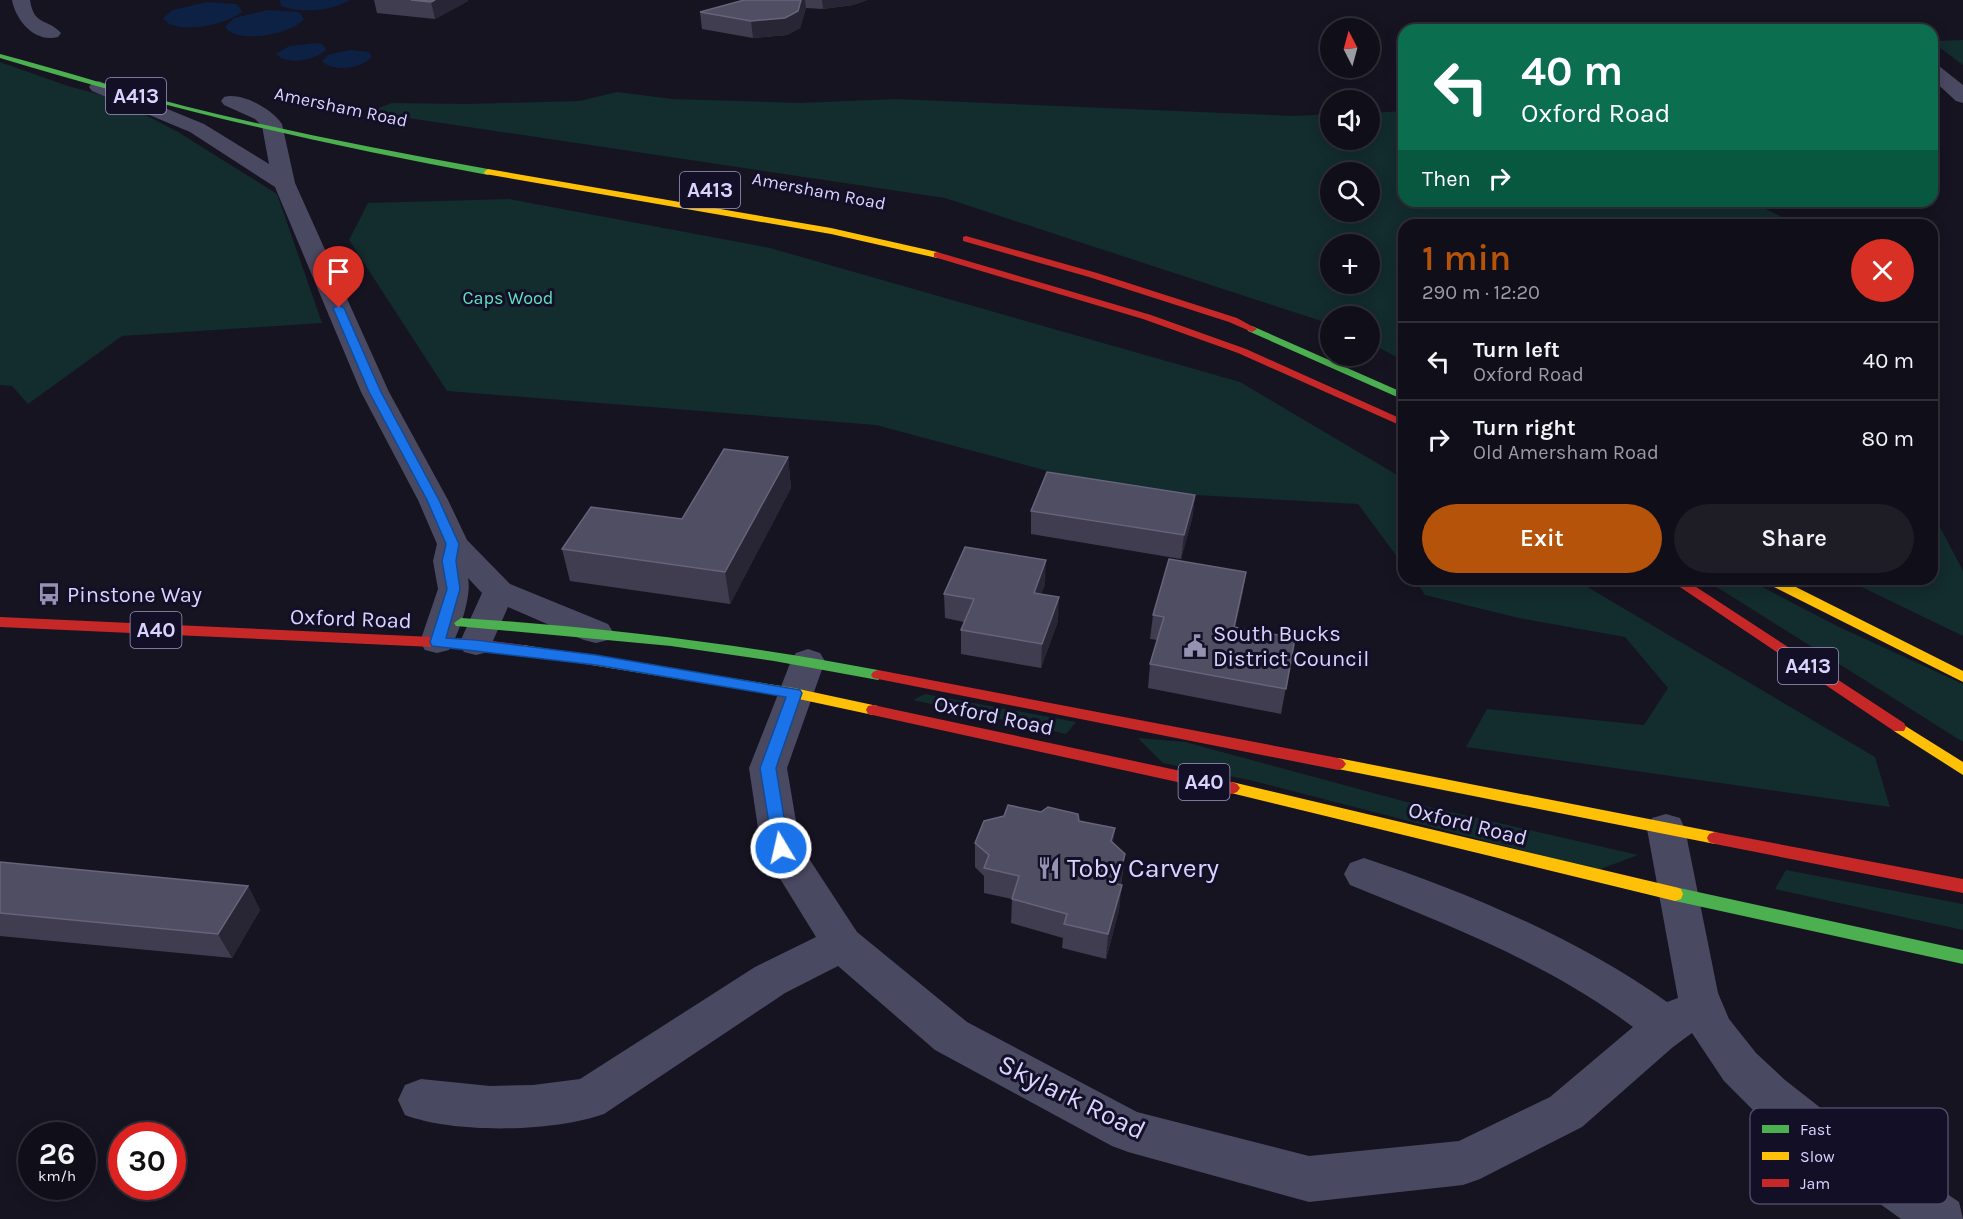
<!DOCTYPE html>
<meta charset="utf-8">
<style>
:root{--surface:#100f19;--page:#1e1d26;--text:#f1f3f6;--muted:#9c9ca2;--line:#302f38;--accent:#b45309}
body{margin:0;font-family:Karla,sans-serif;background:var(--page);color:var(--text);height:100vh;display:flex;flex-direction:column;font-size:22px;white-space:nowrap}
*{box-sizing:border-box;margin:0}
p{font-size:20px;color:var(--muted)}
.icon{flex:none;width:33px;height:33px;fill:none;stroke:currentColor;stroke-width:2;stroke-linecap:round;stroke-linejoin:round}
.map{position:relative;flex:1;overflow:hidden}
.details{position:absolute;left:1398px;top:219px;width:540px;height:366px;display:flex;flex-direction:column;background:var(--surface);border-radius:18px;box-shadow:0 3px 15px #0003,0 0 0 2px var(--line)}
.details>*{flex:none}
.top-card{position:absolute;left:1398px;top:24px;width:540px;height:183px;border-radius:18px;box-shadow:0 3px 15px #0003,0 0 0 2px var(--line);background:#0b6e4f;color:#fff;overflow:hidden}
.needle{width:39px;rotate:354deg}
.fabs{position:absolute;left:1320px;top:18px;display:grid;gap:12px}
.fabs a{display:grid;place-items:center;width:60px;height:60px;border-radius:50%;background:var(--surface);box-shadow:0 3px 15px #0003,0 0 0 2px var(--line);font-size:30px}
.speed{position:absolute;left:18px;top:1122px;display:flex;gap:12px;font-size:30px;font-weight:700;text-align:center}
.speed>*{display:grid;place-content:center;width:78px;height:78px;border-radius:50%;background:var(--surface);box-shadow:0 3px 15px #0003,0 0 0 2px var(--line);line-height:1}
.speed small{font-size:15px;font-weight:400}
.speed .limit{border:9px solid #d22;background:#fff;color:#111}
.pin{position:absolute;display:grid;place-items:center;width:51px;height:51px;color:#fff;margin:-62px -26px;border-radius:50% 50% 50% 0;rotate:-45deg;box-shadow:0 0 6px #0007}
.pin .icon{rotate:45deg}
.me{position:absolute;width:66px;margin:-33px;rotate:351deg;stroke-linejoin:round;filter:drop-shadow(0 0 4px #0008)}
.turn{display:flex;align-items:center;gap:21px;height:126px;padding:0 24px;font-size:27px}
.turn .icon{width:78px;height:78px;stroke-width:2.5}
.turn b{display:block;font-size:42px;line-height:51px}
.then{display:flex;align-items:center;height:57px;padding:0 24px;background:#0003;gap:12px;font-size:22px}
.round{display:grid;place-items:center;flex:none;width:63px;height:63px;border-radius:32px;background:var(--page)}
.headline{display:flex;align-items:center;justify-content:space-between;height:102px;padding:0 24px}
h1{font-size:36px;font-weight:600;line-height:45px;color:var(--accent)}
.primary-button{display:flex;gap:12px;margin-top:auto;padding:12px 24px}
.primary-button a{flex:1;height:69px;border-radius:36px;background:var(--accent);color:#fff;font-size:24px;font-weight:600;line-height:69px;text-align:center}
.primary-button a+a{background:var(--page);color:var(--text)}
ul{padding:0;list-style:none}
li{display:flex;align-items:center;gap:18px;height:78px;padding:0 24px;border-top:2px solid var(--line)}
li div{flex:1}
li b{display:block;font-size:22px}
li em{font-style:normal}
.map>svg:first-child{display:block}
.green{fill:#132c2d;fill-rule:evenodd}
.water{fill:#0d2144}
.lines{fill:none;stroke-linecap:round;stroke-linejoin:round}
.street{fill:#4a4962;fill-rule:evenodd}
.fast{fill:#4caf50;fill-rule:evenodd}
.slow{fill:#ffc107;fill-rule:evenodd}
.jam{fill:#c62828;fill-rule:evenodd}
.wall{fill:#403d50}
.shaded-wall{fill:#282635}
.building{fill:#504e63;stroke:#66637b;stroke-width:1.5}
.route{fill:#1a73e8;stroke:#114b97;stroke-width:1.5}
.labels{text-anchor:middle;stroke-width:6;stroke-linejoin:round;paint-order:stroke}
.far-street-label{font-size:18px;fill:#d9d4ff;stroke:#130f26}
.far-park-label{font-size:18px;fill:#5fe0c0;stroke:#130f26}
.shield{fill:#130f26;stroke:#9e99be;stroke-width:1.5}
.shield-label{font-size:21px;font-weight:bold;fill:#d9d4ff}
.poi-label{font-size:22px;fill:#d9d4ff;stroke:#130f26;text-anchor:start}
.street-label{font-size:22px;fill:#d9d4ff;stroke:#130f26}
.near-poi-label{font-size:27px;fill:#d9d4ff;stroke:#130f26;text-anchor:start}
.near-street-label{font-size:27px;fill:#d9d4ff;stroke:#130f26}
.key{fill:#130f26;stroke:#4e4a67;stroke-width:1.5}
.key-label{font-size:16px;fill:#d9d4ff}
</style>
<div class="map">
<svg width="1963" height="1219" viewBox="0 0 1963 1219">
<rect width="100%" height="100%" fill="#161421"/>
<!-- green -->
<path class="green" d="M1963 40V65L1932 42V41Z
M0 62 68 86 113 98 178 132 277 194 322 323 122 336 28 404 12 386 0 385Z
M617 92 673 99 800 103 896 99 1293 116 1330 114V140H1370V113L1404 111V201H1749L1799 225H1404V361L1370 343V316H1330V324L945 198 368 112 392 103 468 104 579 101ZM1370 172V212H1330V172ZM1330 244H1370V284H1330Z
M509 199 770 248 1240 382 1404 479V566L1358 504 1123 491 876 425 447 391 349 240 368 203Z
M1932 518 1941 529 1963 571V636L1845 579H1932Z
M1414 579H1574L1875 757 1890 807 1466 747 1487 709 1644 725 1668 688 1625 637 1519 618 1425 595Z
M1704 579H1747L1837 626 1963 684V742Z
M925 694 1076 722 1066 734 913 700Z
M1138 738 1185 742 1403 801 1638 855 1598 870 1254 781 1163 763Z
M1786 870 1963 904V930L1775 889Z"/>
<!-- water -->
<path class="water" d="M280 0H350C331 11 302 14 281 6Z
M207 2 237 4 242 11C230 25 173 36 163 18L173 10Z
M268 10 299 12 304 19C293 34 236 45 225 27L234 18Z
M319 43 323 45 326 50C316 60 287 66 276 54L289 46Z
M350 50 369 52 372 57C362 68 333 73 322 61L328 55Z"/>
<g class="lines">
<!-- street -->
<path class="street" d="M12 0H30C34 27 48 18 61 33L58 37C35 43 16 21 12 0Z
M1761 22H1834L1854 26 1857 30H1754L1752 27 1755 23Z
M1932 64 1939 66 1963 85V103L1956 101 1932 79Z
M99 81 204 124 269 164 262 126 255 119 224 105 221 101 224 97C242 92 272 109 282 124L295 183 389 392 448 500 467 540 510 584 608 624 613 632 608 640 596 643 584 640 508 607 488 652 476 655 464 652 459 644 482 593 468 578C472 596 459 634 449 650L437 653 425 650 420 642 438 589 433 561 437 544 418 500 361 392 275 187 190 132 92 91 89 87 92 83Z
M808 649 820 653 825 661 787 768 800 845 857 932 967 1022 1137 1112 1309 1156 1459 1141 1550 1097 1633 1027C1548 963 1448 925 1350 885L1344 874 1350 863 1364 858C1466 892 1579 939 1667 1002L1678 998 1647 829 1652 818 1666 814 1680 818 1685 829 1718 993 1729 1019 1756 1053 1785 1080 1822 1109 1959 1202 1963 1219H1901L1790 1139 1753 1110 1724 1081 1692 1033 1673 1047 1582 1127 1480 1179 1463 1185 1309 1202 1128 1152 1112 1146 935 1050 838 966 785 993 604 1114C554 1132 455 1134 405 1115L398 1100 405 1085 421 1079 490 1086 533 1085 580 1079 755 967 816 937 761 848 749 768 791 661 796 653Z"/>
<!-- fast -->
<path class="fast" d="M0 54C62 70 122 90 184 106 285 131 386 151 488 169L492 172 488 175C323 145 161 107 0 58Z
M1252 326 1404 393V400L1248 331 1247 329Z
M461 618C601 627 740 644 878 670L885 675 878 680 774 661 671 646 456 626 454 623Z
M1675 887 1963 950V964L1675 901 1669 899 1667 894 1669 889Z"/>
<!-- slow -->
<path class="slow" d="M488 169 831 228 937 252 942 255 937 258 831 234 485 174 484 172Z
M1762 579H1780L1963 671V682L1764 582Z
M523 645 794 688 873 705 878 706 880 710 878 714 873 715 794 698 518 653 516 650 518 647Z
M1899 722 1963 762V775L1894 731 1892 727 1894 723Z
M1338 758 1715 832 1721 834 1723 838 1721 842 1715 844 1333 768 1330 764 1333 760Z
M1232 782 1675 887 1681 889 1683 894 1681 899 1675 901 1227 792 1224 788 1227 784Z"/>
<!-- jam -->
<path class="jam" d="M966 236 1097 273 1237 318 1257 329 1252 332 1229 322 1089 277 963 241V237Z
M937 252 1151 315 1246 349 1404 420V427L1238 353 1143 319 934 257V253Z
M1668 579H1684L1904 723 1906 727 1904 731H1894Z
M0 617 476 639 523 645 530 650 523 655 476 649 0 627Z
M878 670 1338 758 1343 760 1346 764 1343 768 1338 770 873 678 871 675 873 672Z
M873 705 1232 782 1237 784 1240 788 1237 792 1232 794 868 714 866 710 868 706Z
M1715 832 1963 879V893L1715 844 1709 842 1707 838 1709 834Z"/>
</g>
<!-- wall -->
<path class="wall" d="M374 0H467L468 1 435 19 377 13Z
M744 0H867L853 5 823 9 806 8 800 28 787 35 753 38 702 29 700 12Z
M788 457 791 488 730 604 570 581 562 549 682 519Z
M1195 496 1192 519 1181 559 1031 534V511Z
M1246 572 1242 596 1235 627 1295 638 1281 714 1148 688 1150 664 1157 640 1150 639 1153 615Z
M1045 584 1041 594 1058 621 1041 668 961 654V630L964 622 945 618 944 594Z
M1079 821 1113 843 1125 854 1122 878 1121 885 1119 910 1106 959 1062 948 1063 938 1011 923 1012 899 984 893V876L975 867V843Z
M0 862 248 886 260 910 232 958 0 936Z"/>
<!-- shaded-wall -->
<path class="shaded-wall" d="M435 0H467L468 1 435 19 431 2Z
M801 0H805L806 8 800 28 787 35 753 38 751 21Z
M822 0H867L853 5 823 9Z
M788 457 791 488 730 604 725 572Z
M1195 495 1192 519 1181 559 1184 535Z
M1046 560 1045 584 1033 617 1034 593Z
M1246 572 1242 596 1230 651 1234 627Z
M1059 597 1058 621 1041 668 1042 644Z
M1115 828 1112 853 1111 841Z
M1125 854 1122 878 1114 909 1117 884Z
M1122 885 1119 910 1106 959 1108 934Z
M248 886 260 910 232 958 218 934Z"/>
<!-- building -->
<path class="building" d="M411 0H435L431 2Z
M744 0H801L798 11 785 18 751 21 700 12Z
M724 449 788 457 725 572 562 549 591 507 682 519Z
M1047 472 1195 495 1184 535 1031 511Z
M965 547 1046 560 1034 593 1059 597 1042 644 961 630 974 599 944 594Z
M1169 559 1246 572 1234 627 1295 638 1286 689 1150 664 1164 617 1153 615Z
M1008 805 1041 812 1048 807 1078 814 1079 821 1115 828 1111 841 1125 854 1117 884 1122 885 1108 934 1064 924 1067 914 1012 899 1019 876 984 868 989 855 975 843 984 821 1004 816Z
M0 862 248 886 218 934 0 913Z"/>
<!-- route -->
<path class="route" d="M339 305 344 308 381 392 439 500 459 544 456 561 460 589 446 638 476 640 596 655 800 690 802 693 776 768 789 848 786 852 781 854 775 852 773 848 760 768 786 697 596 665 432 646 430 642 447 589 442 561 446 544 427 500 369 392 333 308Z"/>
<!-- icons -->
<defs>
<g id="bus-bare" transform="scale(1.8)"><path d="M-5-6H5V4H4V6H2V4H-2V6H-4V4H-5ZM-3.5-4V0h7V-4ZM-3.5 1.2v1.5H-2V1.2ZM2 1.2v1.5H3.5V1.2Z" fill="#9591b1" stroke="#130f26" stroke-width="2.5" paint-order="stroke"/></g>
<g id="civic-bare" transform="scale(1.8)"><path d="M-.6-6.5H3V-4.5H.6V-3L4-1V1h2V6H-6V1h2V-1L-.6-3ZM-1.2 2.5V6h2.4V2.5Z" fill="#9591b1" stroke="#130f26" stroke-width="2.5" paint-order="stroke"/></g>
<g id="restaurant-bare" transform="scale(1.8)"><path d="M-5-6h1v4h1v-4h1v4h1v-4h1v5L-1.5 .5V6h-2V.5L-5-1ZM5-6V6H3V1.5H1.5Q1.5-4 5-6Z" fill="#9591b1" stroke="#130f26" stroke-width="2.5" paint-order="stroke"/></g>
</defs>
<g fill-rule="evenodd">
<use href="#bus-bare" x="49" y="594"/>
<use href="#civic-bare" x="1195" y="646"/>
<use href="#restaurant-bare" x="1049" y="868"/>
</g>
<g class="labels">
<!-- far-street labels -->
<g class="far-street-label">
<text transform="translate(341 107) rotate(12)" y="6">Amersham Road</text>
<text transform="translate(819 191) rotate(11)" y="6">Amersham Road</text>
</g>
<!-- far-park labels -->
<g class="far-park-label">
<text x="508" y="304">Caps Wood</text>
</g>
<!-- shield labels -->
<g class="shield">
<rect x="106" y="78" width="60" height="36" rx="4.5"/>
<rect x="680" y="172" width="60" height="36" rx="4.5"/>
<rect x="130.5" y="612" width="51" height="36" rx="4.5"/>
<rect x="1778" y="648" width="60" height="36" rx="4.5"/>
<rect x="1178.5" y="764" width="51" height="36" rx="4.5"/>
</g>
<g class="shield-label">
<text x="136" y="103">A413</text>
<text x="710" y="197">A413</text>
<text x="156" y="637">A40</text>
<text x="1808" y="673">A413</text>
<text x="1204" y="789">A40</text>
</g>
<!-- poi labels -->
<g class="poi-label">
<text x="67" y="602">Pinstone Way</text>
<text x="1213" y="641">South Bucks<tspan x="1213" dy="25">District Council</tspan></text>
</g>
<!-- street labels -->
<g class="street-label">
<text transform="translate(351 618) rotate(2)" y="8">Oxford Road</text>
<text transform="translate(994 715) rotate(12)" y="8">Oxford Road</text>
<text transform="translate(1468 823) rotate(14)" y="8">Oxford Road</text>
</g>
<!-- near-poi labels -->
<g class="near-poi-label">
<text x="1067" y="877">Toby Carvery</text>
</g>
<!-- near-street labels -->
<g class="near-street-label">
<text transform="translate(1072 1097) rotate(26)" y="9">Skylark Road</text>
</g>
</g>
<!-- legend -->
<rect x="1750" y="1108" width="198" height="96" rx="9" class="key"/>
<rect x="1762" y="1125" width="27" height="8" fill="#4caf50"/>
<rect x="1762" y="1152" width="27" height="8" fill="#ffc107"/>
<rect x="1762" y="1179" width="27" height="8" fill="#c62828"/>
<g class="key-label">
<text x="1800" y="1135">Fast</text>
<text x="1800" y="1162">Slow</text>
<text x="1800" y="1189">Jam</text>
</g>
</svg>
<div class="fabs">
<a><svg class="needle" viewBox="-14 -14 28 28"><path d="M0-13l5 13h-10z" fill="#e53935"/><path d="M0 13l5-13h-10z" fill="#9c9ca2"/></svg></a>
<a><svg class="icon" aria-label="sound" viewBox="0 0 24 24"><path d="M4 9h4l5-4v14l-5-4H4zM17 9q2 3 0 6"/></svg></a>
<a><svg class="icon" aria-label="search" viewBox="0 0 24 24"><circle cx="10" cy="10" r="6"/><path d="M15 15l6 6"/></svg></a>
<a>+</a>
<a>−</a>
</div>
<div class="speed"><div>26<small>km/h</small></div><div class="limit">30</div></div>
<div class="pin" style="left:339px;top:308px;background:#d93025"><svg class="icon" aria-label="arrive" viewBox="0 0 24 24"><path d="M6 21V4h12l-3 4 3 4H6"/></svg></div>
<svg class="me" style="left:781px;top:848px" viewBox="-20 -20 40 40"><circle r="17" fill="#1a73e8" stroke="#fff" stroke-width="3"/><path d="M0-11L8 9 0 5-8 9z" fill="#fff"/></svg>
<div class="top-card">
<div class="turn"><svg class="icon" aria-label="left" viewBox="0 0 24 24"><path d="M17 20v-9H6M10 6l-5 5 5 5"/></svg><div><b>40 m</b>Oxford Road</div></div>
<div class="then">Then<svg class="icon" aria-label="right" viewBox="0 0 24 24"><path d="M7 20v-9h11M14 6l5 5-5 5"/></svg></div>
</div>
<section class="details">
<div class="headline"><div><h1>1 min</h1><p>290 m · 12:20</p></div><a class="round" style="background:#d93025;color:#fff"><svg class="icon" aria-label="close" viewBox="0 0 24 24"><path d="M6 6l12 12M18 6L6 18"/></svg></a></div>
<ul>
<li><svg class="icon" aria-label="left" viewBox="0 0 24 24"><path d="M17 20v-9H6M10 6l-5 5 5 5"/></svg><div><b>Turn left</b><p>Oxford Road</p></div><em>40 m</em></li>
<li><svg class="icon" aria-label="right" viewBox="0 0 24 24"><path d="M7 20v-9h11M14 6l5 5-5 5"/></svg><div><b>Turn right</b><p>Old Amersham Road</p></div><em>80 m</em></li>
</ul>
<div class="primary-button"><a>Exit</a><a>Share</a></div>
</section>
</div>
